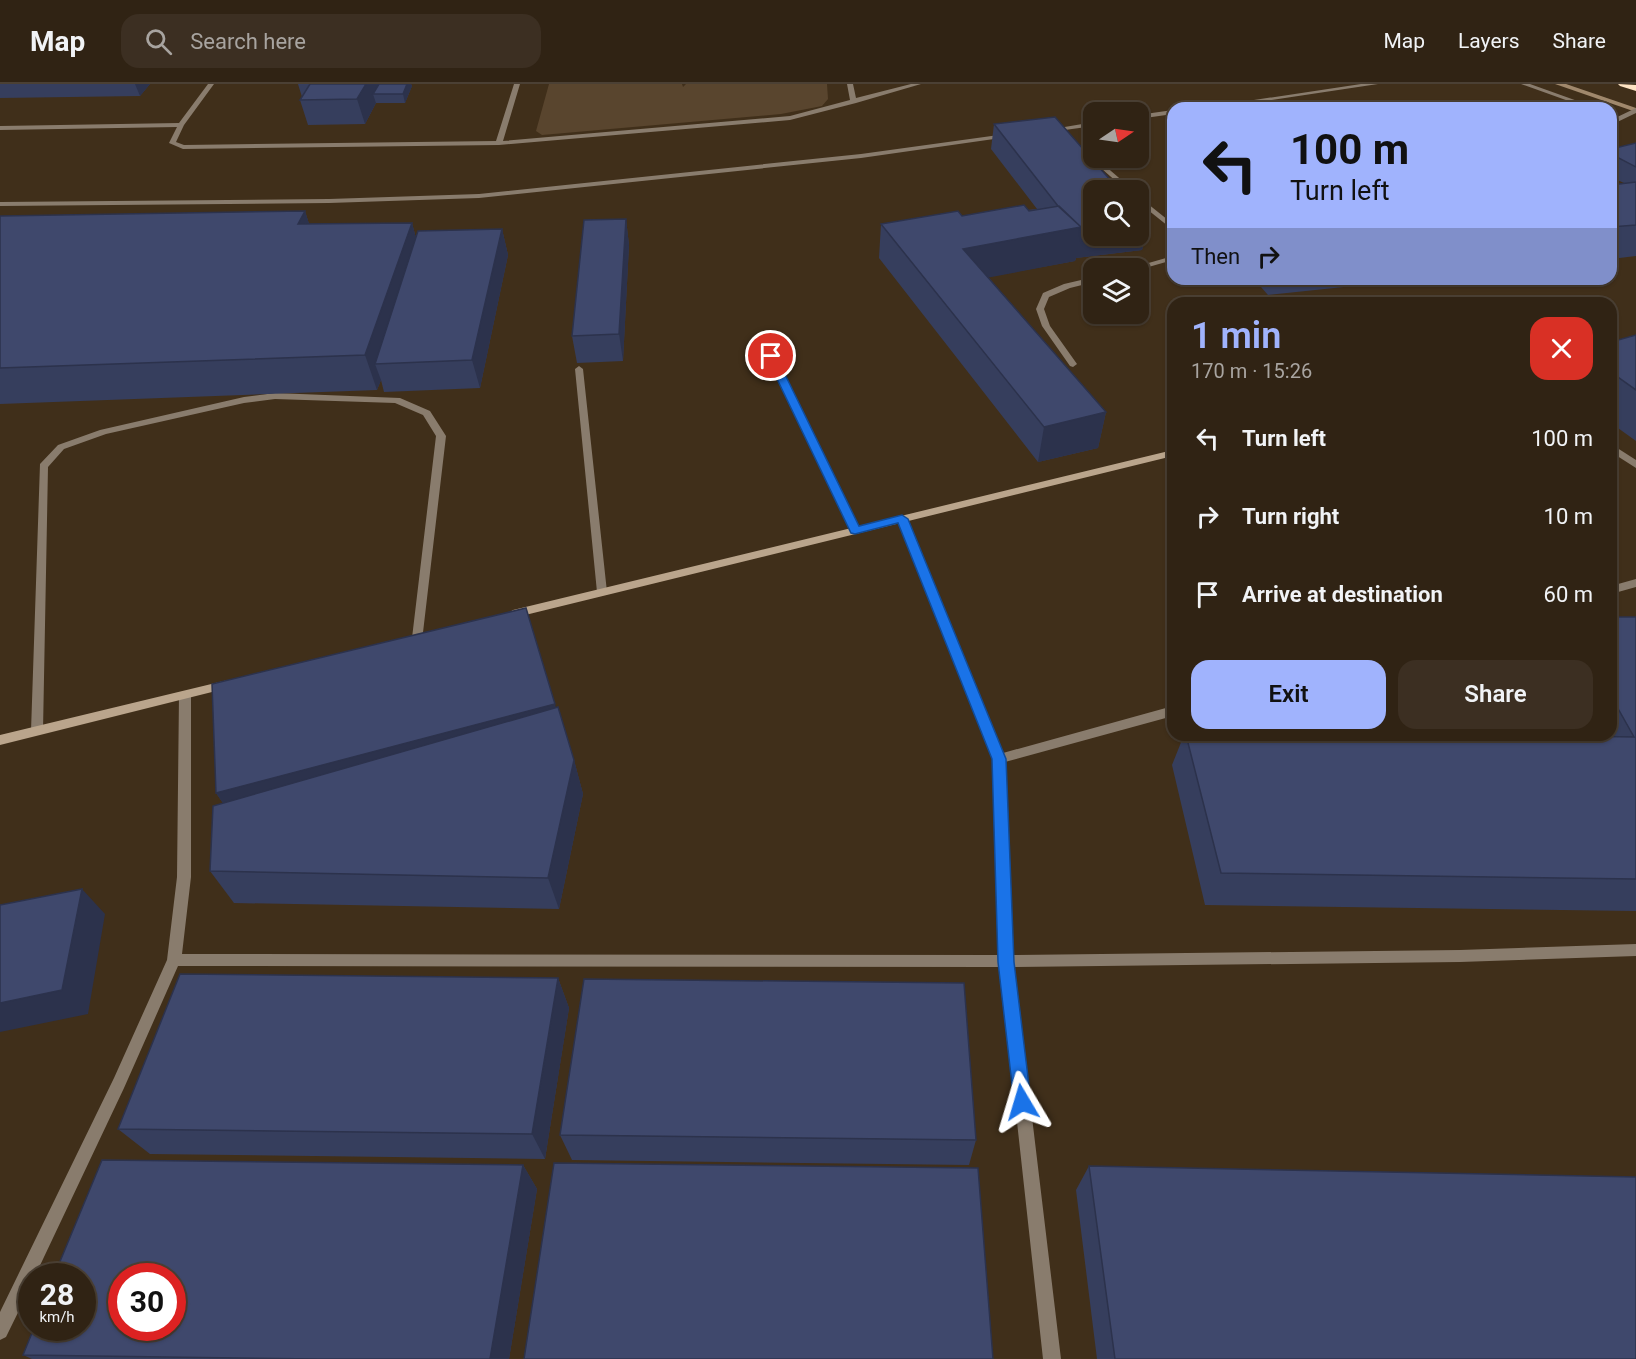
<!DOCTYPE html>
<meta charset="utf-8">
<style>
:root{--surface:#302314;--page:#3c2f22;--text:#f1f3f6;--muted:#a8a4a0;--line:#4b4034;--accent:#a0b3fd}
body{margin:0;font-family:Roboto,sans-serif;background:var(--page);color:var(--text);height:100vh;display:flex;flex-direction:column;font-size:22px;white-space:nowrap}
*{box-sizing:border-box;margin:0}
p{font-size:20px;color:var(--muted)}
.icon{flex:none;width:33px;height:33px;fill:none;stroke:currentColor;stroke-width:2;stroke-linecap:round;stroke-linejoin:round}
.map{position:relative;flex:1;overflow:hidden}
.drawer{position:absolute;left:1167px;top:213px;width:450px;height:444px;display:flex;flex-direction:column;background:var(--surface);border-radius:18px;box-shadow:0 2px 4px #0004,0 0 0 2px var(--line)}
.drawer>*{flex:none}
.top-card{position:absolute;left:1167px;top:18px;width:450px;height:183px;border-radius:18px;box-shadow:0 2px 4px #0004,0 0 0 2px var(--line);background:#a0b3fd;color:#111;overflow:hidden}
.needle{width:39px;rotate:77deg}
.tools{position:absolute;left:1083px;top:18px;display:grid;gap:12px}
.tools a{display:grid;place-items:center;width:66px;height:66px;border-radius:12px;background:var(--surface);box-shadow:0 2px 4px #0004,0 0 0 2px var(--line);font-size:30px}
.speed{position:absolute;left:18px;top:1179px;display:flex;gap:12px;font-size:30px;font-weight:700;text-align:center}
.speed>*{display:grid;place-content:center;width:78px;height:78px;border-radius:50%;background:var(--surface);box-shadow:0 2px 4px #0004,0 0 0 2px var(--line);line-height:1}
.speed small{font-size:15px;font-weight:400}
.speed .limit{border:9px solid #d22;background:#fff;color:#111}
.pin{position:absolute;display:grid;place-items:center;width:51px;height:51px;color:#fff;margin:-26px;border:3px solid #fff;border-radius:50%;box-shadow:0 2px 6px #0007}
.me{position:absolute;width:66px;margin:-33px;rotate:353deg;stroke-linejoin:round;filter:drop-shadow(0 0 4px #0008)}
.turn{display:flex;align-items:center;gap:21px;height:126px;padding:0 24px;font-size:27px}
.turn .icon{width:78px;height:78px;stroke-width:2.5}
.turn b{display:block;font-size:42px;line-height:51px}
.then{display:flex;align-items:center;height:57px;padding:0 24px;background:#0003;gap:12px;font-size:22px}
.round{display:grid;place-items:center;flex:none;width:63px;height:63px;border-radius:18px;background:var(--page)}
.summary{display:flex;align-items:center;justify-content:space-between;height:102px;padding:0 24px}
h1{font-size:36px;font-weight:600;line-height:45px;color:var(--accent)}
.button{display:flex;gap:12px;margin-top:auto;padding:12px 24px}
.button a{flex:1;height:69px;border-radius:18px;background:var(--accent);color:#111;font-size:24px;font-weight:600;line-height:69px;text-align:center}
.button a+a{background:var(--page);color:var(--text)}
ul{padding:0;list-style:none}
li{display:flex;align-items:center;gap:18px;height:78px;padding:0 24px}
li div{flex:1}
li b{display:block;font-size:22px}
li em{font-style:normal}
header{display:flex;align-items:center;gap:36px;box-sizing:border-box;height:84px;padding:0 30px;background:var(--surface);border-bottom:2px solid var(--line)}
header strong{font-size:28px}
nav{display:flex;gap:33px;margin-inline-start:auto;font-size:21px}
.search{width:420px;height:54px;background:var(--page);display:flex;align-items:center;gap:15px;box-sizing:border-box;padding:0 21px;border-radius:18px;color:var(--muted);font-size:22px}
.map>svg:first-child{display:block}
.green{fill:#59452e}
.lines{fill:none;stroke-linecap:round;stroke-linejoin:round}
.stream{fill:#a0886c;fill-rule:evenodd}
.lane{fill:#897c6d;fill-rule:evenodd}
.street{fill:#897c6d;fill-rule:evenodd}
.secondary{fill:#baa58c;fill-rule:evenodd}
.highway{fill:#fee3c4;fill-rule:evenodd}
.wall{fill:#363e5d}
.shaded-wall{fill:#2c324c}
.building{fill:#3f486c;stroke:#2c324c;stroke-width:1.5;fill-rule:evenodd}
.route{fill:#1a73e8;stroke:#114b97;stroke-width:1.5}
</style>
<header>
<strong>Map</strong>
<div class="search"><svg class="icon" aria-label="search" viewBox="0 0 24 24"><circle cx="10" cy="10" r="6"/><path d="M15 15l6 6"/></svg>Search here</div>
<nav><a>Map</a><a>Layers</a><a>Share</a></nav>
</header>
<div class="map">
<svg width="1636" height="1275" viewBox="0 0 1636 1275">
<rect width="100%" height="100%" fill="#402f1a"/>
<!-- green -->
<path class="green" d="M549 0H682L683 3 686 0H827L828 15 822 22 781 30 542 51 536 47Z"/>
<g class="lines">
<!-- stream -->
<path class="stream" d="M1555 0H1566L1636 24V28Z"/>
<!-- lane -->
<path class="lane" d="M208 0H214L184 41 176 58 184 61 496 57 514 0H520L503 57 790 32 850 16 847 0H853L856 14 911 0H921L856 19 790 36 499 61 183 65 169 59 177 43 0 46V42L179 39Z
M1361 0H1378L1218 24H1201Z
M1521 0H1530L1597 24H1588Z
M1636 24V29L1611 41V36Z
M1173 26V30L1138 35V31Z
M1094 38V42L1050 48 1047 46Z
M1006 50 1009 52 1008 53 861 74 479 114 329 119 0 122V118L329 115 479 110 861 70Z
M1086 69H1090L1094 74H1096L1133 106H1126L1086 71Z
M1138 112 1173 140V146L1138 118Z
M1173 172V176L1138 186 1131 184Z
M1094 193V198L1070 204 1049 213 1044 225 1050 242 1077 280 1073 283 1070 282 1042 242 1036 225 1043 209 1064 200Z
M771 269 775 272 860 446 859 448H851L850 446 767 272Z
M579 282 583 285 607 508 602 512 597 508 575 285Z
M275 309 400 314 430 327 446 352 422 557 418 558 412 554 436 352 423 331 395 319 275 315 244 319 106 350 64 365 48 383 43 647 41 650H33L31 647 40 380 58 361 100 346 244 313Z"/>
<!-- street -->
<path class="street" d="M1611 360 1636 376V384L1611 368Z
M902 432 907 435 1003 669 1173 622V632L1005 678 1013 871 1460 866 1636 860V872L1460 878 1014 883 1061 1275H1043L1000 883 178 882 124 1004 35 1192H32V1200L6 1253 0 1256V1228L114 994 167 876 177 793 179 611 181 608H189L191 611V793L182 870 999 871 993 675 897 435Z
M1636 495V503L1611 510V502Z"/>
<!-- secondary -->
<path class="secondary" d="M1173 366V372L513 534 507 530 513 526Z
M228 596 234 600 232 603 0 661V651Z"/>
<!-- highway -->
<path class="highway" d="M1618 0 1636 1V7L1620 2Z"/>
</g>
<!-- wall -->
<path class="wall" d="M0 0H150L140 12 0 14Z
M298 0H411L412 2 405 19H376L365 40 308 41 300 16 302 13Z
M994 40 1148 140 1142 166 1076 174 1075 177 988 193 1106 328 1098 364 1038 378 879 174 881 140 1037 125 991 65Z
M1636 59V172L1611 175V101L1624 99 1611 93V65Z
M305 127 309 140 412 139 416 154 502 145 508 171 480 304 384 308 381 296 377 306 0 320V132Z
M626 135 629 161 623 277 577 279 572 252Z
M1254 195H1420L1268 211Z
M1636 251V357L1611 339V258Z
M1611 533H1636V827L1205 821 1172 681 1184 651H1500L1586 652 1585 651H1611Z
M556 624 574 676 583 710 559 825 234 819 210 787 223 719 216 709Z
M558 894 569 924 545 1075 150 1070 118 1045Z
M560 1051 976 1056 969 1081 572 1076Z
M523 1081 537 1105 509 1275H32L23 1271Z
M1089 1082 1636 1275H1097L1076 1106Z"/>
<!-- shaded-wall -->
<path class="shaded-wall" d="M135 0H150L140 12Z
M366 0H386L373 10 376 19 365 40 357 15Z
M407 0H411L412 2 405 19 403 10Z
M305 127 316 161 298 140Z
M626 135 629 161 623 277 619 250Z
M412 139 421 173 375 280 381 296 377 306 365 271Z
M1148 140 1142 166 1076 174 1075 177 960 199 963 165 1081 143 1094 146V152H1138V141Z
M502 145 508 171 480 304 472 276Z
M1106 328 1098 364 1038 378 1044 343Z
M555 620 564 654 239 743 216 709Z
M574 676 583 710 559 825 548 794Z
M82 805 105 830 88 930 0 948V919Z
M558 894 569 924 545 1075 532 1050Z
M523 1081 537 1105 509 1275H490Z"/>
<!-- building -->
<path class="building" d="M310 0H366L357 15 300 16Z
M379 0H407L403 10H373Z
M1055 33 1119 106H1094V146L1080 148 1081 143 1058 122 994 40Z
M1636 59V83L1611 70V65Z
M1636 98V141L1611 143V101Z
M1024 121 1029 127 1059 122 1081 143 963 165 1106 328 1044 343 881 140 958 127 962 132Z
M305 127 298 140 412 139 365 271 0 284V132Z
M1138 129 1148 140 1138 141Z
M626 135 619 250 572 252 584 136Z
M502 145 472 276 375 280 418 147Z
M1636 251V306L1611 288V258Z
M526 524 555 620 216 709 212 600Z
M1611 533H1636V795L1221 789 1186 651H1500L1634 653 1611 612Z
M558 623 574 676 548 794 210 787 213 722Z
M82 805 62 906 0 919V821Z
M180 890 558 894 532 1050 118 1045Z
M584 895 964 899 976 1056 560 1051Z
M102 1076 523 1081 490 1275H318L23 1271 34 1244H82V1192H54ZM122 1192H172V1244H122Z
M554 1079 978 1084 993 1275H524Z
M1089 1082 1636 1093V1275H1115Z"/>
<!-- route -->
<path class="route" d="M771 269 776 272 859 442 902 431 908 435 1006 675 1014 878 1031 1018 1029 1024 1022 1026 1016 1024 1014 1018 998 878 992 675 898 439 855 450 851 449 766 272Z"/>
</svg>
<div class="tools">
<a><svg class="needle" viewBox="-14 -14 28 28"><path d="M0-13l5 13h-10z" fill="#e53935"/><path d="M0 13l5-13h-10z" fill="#a8a4a0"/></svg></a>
<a><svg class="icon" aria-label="search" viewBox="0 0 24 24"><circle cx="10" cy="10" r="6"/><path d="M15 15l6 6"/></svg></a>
<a><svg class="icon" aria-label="layers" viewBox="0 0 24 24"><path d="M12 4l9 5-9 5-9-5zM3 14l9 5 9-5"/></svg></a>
</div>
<div class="speed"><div>28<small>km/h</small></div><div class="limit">30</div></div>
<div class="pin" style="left:771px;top:272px;background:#d93025"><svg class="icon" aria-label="arrive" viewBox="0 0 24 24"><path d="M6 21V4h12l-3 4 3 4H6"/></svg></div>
<svg class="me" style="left:1022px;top:1018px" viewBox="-20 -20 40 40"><path d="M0-17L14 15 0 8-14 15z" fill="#1a73e8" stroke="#fff" stroke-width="4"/></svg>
<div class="top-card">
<div class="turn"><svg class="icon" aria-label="left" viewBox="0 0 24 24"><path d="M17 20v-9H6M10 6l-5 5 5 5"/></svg><div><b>100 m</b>Turn left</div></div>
<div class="then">Then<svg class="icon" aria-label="right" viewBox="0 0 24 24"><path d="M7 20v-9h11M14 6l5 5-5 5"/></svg></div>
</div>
<section class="drawer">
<div class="summary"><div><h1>1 min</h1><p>170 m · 15:26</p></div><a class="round" style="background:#d93025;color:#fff"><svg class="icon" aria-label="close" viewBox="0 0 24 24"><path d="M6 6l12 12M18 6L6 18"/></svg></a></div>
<ul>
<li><svg class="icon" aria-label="left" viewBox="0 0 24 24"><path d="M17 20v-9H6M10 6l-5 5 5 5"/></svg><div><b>Turn left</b></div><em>100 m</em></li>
<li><svg class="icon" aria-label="right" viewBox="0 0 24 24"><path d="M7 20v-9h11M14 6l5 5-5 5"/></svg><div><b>Turn right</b></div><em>10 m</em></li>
<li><svg class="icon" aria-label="arrive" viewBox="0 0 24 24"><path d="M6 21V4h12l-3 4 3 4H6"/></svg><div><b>Arrive at destination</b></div><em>60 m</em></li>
</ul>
<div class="button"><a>Exit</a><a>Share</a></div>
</section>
</div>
